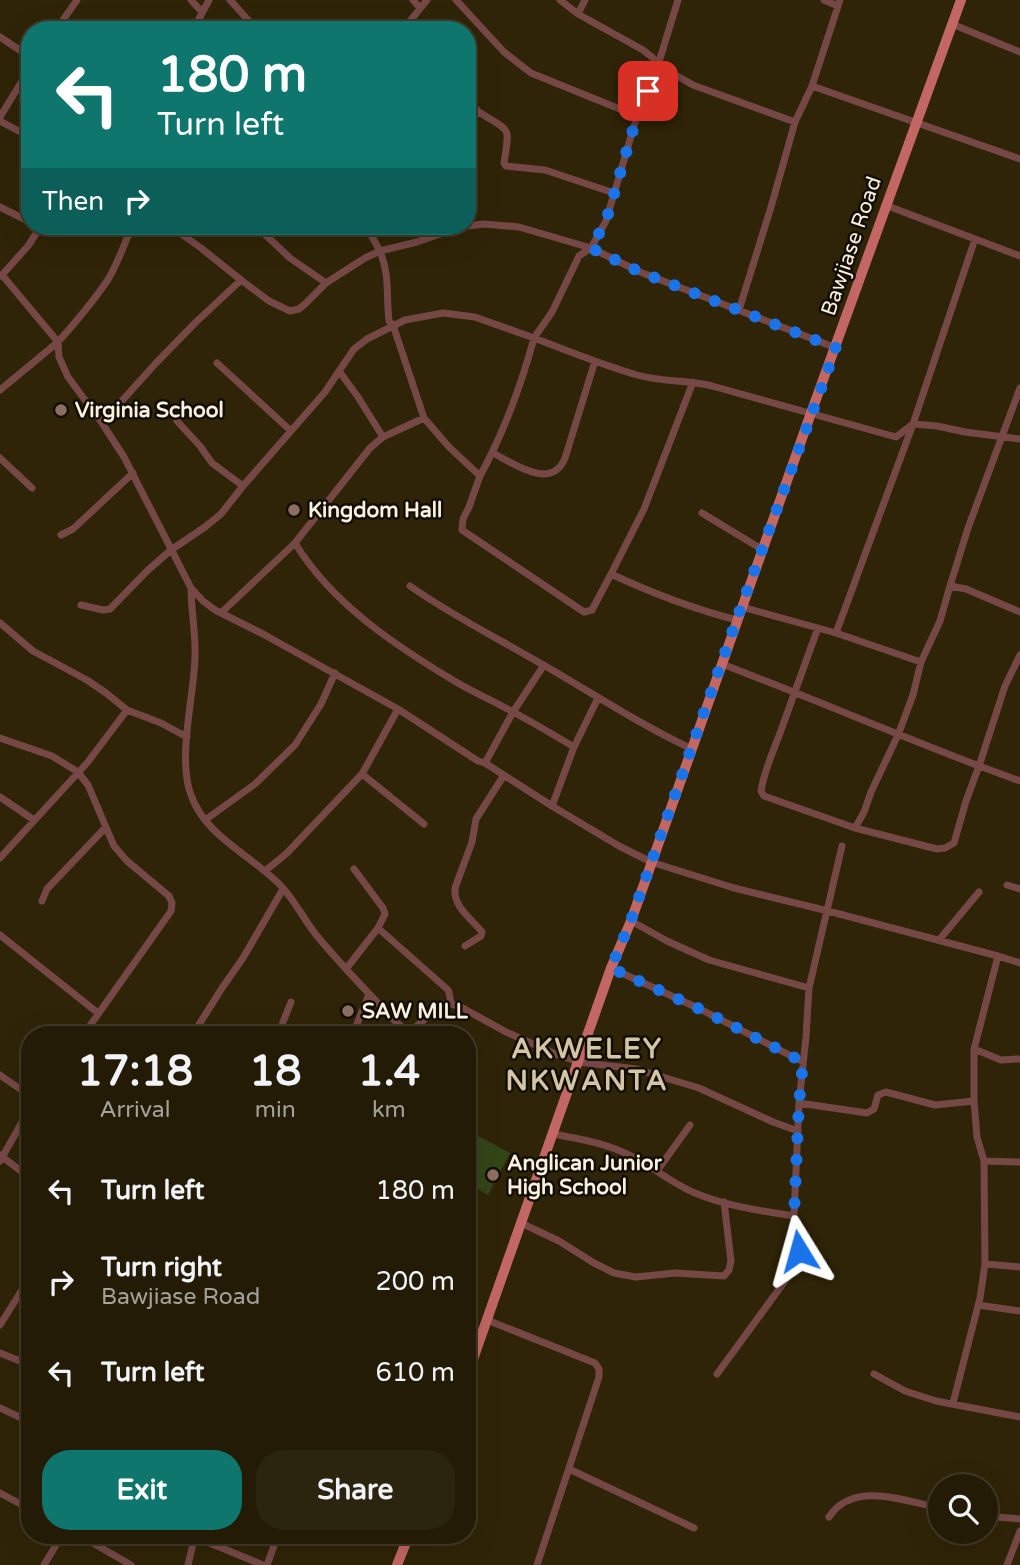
<!DOCTYPE html>
<style>
:root{--surface:#231b05;--page:#2b240f;--text:#f1f3f6;--muted:#a3a19a;--line:#403927;--accent:#0f766e}
body{margin:0;font-family:"Varela Round",sans-serif;background:var(--page);color:var(--text);height:100vh;display:flex;flex-direction:column;font-size:26px;white-space:nowrap}
*{box-sizing:border-box;margin:0}
p{font-size:23px;color:var(--muted)}
.icon{flex:none;width:38px;height:38px;fill:none;stroke:currentColor;stroke-width:2;stroke-linecap:round;stroke-linejoin:round}
.map{position:relative;flex:1;overflow:hidden}
.panel{position:absolute;left:21px;top:1026px;width:455px;height:518px;display:flex;flex-direction:column;background:var(--surface);border-radius:28px;box-shadow:0 7px 28px #0002,0 0 0 2px var(--line)}
.panel>*{flex:none}
.banner{position:absolute;left:21px;top:21px;width:455px;height:214px;border-radius:28px;box-shadow:0 7px 28px #0002,0 0 0 2px var(--line);background:#0f766e;color:#fff;overflow:hidden}
.buttons{position:absolute;left:928px;top:1474px;display:grid;gap:14px}
.buttons a{display:grid;place-items:center;width:70px;height:70px;border-radius:50%;background:var(--surface);box-shadow:0 7px 28px #0002,0 0 0 2px var(--line);font-size:35px}
.pin{position:absolute;display:grid;place-items:center;width:60px;height:60px;color:#fff;margin:-30px;border-radius:14px;box-shadow:0 4px 10px #0006}
.me{position:absolute;width:77px;margin:-38px;rotate:352deg;stroke-linejoin:round;filter:drop-shadow(0 0 5px #0008)}
.turn{display:flex;align-items:center;gap:24px;height:147px;padding:0 21px;font-size:32px}
.turn .icon{width:91px;height:91px;stroke-width:2.5}
.turn b{display:block;font-size:49px;line-height:60px}
.then{display:flex;align-items:center;height:66px;padding:0 21px;background:#0003;gap:14px;font-size:26px}
.eta{display:flex;justify-content:space-evenly;align-items:center;height:119px;text-align:center}
.eta b{font-size:42px;font-weight:800;line-height:49px}
.primary-button{display:flex;gap:14px;margin-top:auto;padding:14px 21px}
.primary-button a{flex:1;height:80px;border-radius:28px;background:var(--accent);color:#fff;font-size:28px;font-weight:800;line-height:80px;text-align:center}
.primary-button a+a{background:var(--page);color:var(--text)}
ul{padding:0;list-style:none}
li{display:flex;align-items:center;gap:21px;height:91px;padding:0 21px}
li div{flex:1}
li b{display:block;font-size:26px}
li em{font-style:normal}
.map>svg:first-child{display:block}
.park{fill:#334518}
.lines{fill:none;stroke-linecap:round;stroke-linejoin:round}
.minor{stroke:#754846;stroke-width:7}
.primary{stroke:#c26763;stroke-width:10}
.route{stroke:#1a73e8;stroke-width:12;stroke-dasharray:0 21.6}
.education-dot{fill:#8d6e63;stroke:#130e04;stroke-width:2.5}
.labels{text-anchor:middle;stroke-width:5;stroke-linejoin:round;paint-order:stroke}
.street-label{font-size:21px;fill:#f8f0e0;stroke:#130e04}
.poi-label{font-size:21px;font-weight:bold;fill:#f8f0e0;stroke:#130e04;text-anchor:start}
.district-label{font-size:28px;font-weight:bold;letter-spacing:2px;fill:#d3c5a5;stroke:#130e04}
</style>
<div class="map">
<svg width="1020" height="1565" viewBox="0 0 1020 1565">
<rect width="100%" height="100%" fill="#2f2407"/>
<!-- park -->
<path class="park" d="M467 1130 510 1153 488 1195 467 1183Z"/>
<g class="lines">
<!-- minor -->
<path class="minor" d="M191 0 202 12
M230 0 257 30
M413 0 420 8
M456 0 504 52 531 73 637 116
M560 0 578 14 643 50 653 58 658 65 693 85 795 122
M824 0 838 6
M578 14 585 0
M952 24 1020 52
M56 30 77 0
M193 30 209 0
M410 30V21L427 0
M0 37 30 57
M812 86 1020 159
M467 100 479 112 467 120
M479 112C511 133 510 124 504 163L506 166 545 170 614 193
M0 117 30 68
M0 121 30 137
M885 205 1020 256
M0 207 30 222
M170 226 201 248 241 280
M256 226 290 258 326 283
M2 275 58 342C75 323 92 303 107 281 118 264 124 244 132 226
M1 276 28 246 41 226
M739 310 771 207 795 122 812 86 840 0
M836 348 640 272 591 248 579 256 552 312 534 338C568 351 602 365 637 375 662 382 687 380 712 386L896 437 913 424 937 426 965 432 1020 439
M217 363 291 431
M339 371 358 397 383 437
M0 390 58 342 59 357 68 377 102 423 124 457 191 588 203 601 215 610 263 634 398 709 478 761 485 763 552 806 619 846 651 862 734 888 828 911 998 956 1020 963
M424 418 393 325 389 321C386 295 390 276 380 251L417 242 460 227 484 224 519 227 591 248 606 221 637 116 658 65 678 0
M177 421 200 446 212 463 243 486
M102 423 156 363 196 322 241 280 269 301 290 311 299 309 305 304 326 283 365 258 380 251 366 226
M493 453C514 464 552 491 565 458L595 361
M0 458 32 488
M702 513 763 550
M61 535 73 529 133 473
M295 543 370 448 383 437 424 418 449 447 480 476 469 507 463 519 462 530 584 612 592 610 611 574C652 593 693 609 737 620
M611 574 644 509 693 382
M410 586C454 617 501 640 547 667 595 695 641 725 692 749
M950 586 968 528 1020 388
M191 588C191 611 196 634 195 657 194 697 177 758 191 795 206 838 254 856 283 888 296 903 305 921 317 936 342 966 369 994 396 1022L409 1033 442 1004H451L459 1006 506 1032 558 1055 579 1062 636 1069 699 1088 773 1122 798 1131
M81 605 103 610 110 609 148 570 171 550 205 527 221 514 243 486 325 392 354 349 367 339 405 320 443 313 475 317 534 338C521 386 504 432 480 476
M742 607 836 633 921 662 913 695 898 735 871 792 864 812 855 828
M222 612 295 543C332 604 396 646 456 682 475 693 495 702 513 712 534 723 554 735 574 747L552 806
M0 623 33 651 87 680 106 693 127 710 161 723 187 737
M836 633 913 424 975 239
M1020 655 1005 686 979 766 1020 781
M921 662 940 621 950 586 966 589 1020 612
M722 664C808 697 893 733 979 766L966 801 954 843 945 848 937 849 855 828 764 796 761 791C764 771 773 752 780 733 793 698 805 663 818 628
M0 738 52 756 78 772 88 785 114 846 127 861 169 896 172 903 171 911 84 1034
M574 747 598 698
M485 763 513 712 544 665
M362 774 424 824
M0 797 34 820
M205 820 255 784 295 745 321 704 335 673
M0 858 87 763 127 710
M265 871 286 854 362 774 398 709
M1007 885 1020 889
M42 901 47 889 106 827
M631 921 667 941 709 960 809 988
M378 928 447 989 449 992 451 1004
M0 935 98 1013
M939 940 979 892
M465 946 481 936 482 932C471 918 453 907 455 888L472 842 476 819 504 775
M611 968 702 1010 803 1062
M346 969 378 928 385 914 383 908 354 869
M193 1034 222 988 243 958 283 889
M281 1034 283 1022 291 1002
M353 1034 369 994
M974 1049 1001 1060 1020 1059
M0 1075 30 1096
M799 1103 867 1113 874 1109 878 1095 886 1092 935 1105 974 1101
M553 1134C584 1140 607 1143 635 1158 656 1169 673 1184 695 1193 725 1206 762 1211 794 1216
M0 1155 30 1178
M0 1161 30 1108
M984 1161 1020 1162
M657 1171 690 1125
M521 1223 559 1241 594 1263 614 1273 636 1277 675 1273 724 1276 729 1270 731 1261 724 1202
M985 1264 1020 1267
M978 1305 1020 1311
M487 1320 595 1363 599 1369V1377L537 1565
M0 1325 30 1277
M0 1353 30 1365
M717 1374 796 1266 799 1251 794 1216 799 1103 806 1037 809 988 842 846
M874 1374 905 1391 936 1401 1020 1417
M953 1403 980 1298 985 1264 984 1161 977 1137 974 1101V1049L998 956
M0 1408 30 1422
M569 1469 694 1528
M0 1493 30 1509
M985 1516 1020 1519
M829 1517C853 1480 904 1501 940 1508
M79 1535 131 1565
M195 1537 263 1565
M44 1565 62 1535
M188 1565 195 1535
M267 1565 278 1535
M1007 1565 1020 1531"/>
<!-- primary -->
<path class="primary" d="M467 1376 611 968 631 921 811 413 961 0
M397 1565 409 1535"/>
</g>
<g class="lines">
<!-- route -->
<path class="route" d="M648 91 637 116 606 221 591 248 640 272 836 348 741 607 631 920 611 968 702 1010 803 1062 799 1103 794 1216 799 1251"/>
</g>
<!-- markers -->
<g class="education-dot">
<circle cx="61" cy="410" r="7"/>
<circle cx="294" cy="510" r="7"/>
<circle cx="348" cy="1011" r="7"/>
<circle cx="493" cy="1175" r="7"/>
</g>
<g class="labels">
<!-- street labels -->
<g class="street-label">
<text transform="translate(851 246) rotate(-71)" y="7">Bawjiase Road</text>
</g>
<!-- poi labels -->
<g class="poi-label">
<text x="75" y="417">Virginia School</text>
<text x="308" y="517">Kingdom Hall</text>
<text x="362" y="1018">SAW MILL</text>
<text x="507" y="1170">Anglican Junior<tspan x="507" dy="24">High School</tspan></text>
</g>
<!-- district labels -->
<g class="district-label">
<text x="587" y="1058">AKWELEY<tspan x="587" dy="32">NKWANTA</tspan></text>
</g>
</g>
</svg>
<div class="buttons">
<a><svg class="icon" aria-label="search" viewBox="0 0 24 24"><circle cx="10" cy="10" r="6"/><path d="M15 15l6 6"/></svg></a>
</div>
<div class="pin" style="left:648px;top:91px;background:#d93025"><svg class="icon" aria-label="arrive" viewBox="0 0 24 24"><path d="M6 21V4h12l-3 4 3 4H6"/></svg></div>
<svg class="me" style="left:799px;top:1251px" viewBox="-20 -20 40 40"><path d="M0-17L14 15 0 8-14 15z" fill="#1a73e8" stroke="#fff" stroke-width="4"/></svg>
<div class="banner">
<div class="turn"><svg class="icon" aria-label="left" viewBox="0 0 24 24"><path d="M17 20v-9H6M10 6l-5 5 5 5"/></svg><div><b>180 m</b>Turn left</div></div>
<div class="then">Then<svg class="icon" aria-label="right" viewBox="0 0 24 24"><path d="M7 20v-9h11M14 6l5 5-5 5"/></svg></div>
</div>
<section class="panel">
<div class="eta">
<div><b>17:18</b><p>Arrival</p></div>
<div><b>18</b><p>min</p></div>
<div><b>1.4</b><p>km</p></div>
</div>
<ul>
<li><svg class="icon" aria-label="left" viewBox="0 0 24 24"><path d="M17 20v-9H6M10 6l-5 5 5 5"/></svg><div><b>Turn left</b></div><em>180 m</em></li>
<li><svg class="icon" aria-label="right" viewBox="0 0 24 24"><path d="M7 20v-9h11M14 6l5 5-5 5"/></svg><div><b>Turn right</b><p>Bawjiase Road</p></div><em>200 m</em></li>
<li><svg class="icon" aria-label="left" viewBox="0 0 24 24"><path d="M17 20v-9H6M10 6l-5 5 5 5"/></svg><div><b>Turn left</b></div><em>610 m</em></li>
</ul>
<div class="primary-button"><a>Exit</a><a>Share</a></div>
</section>
</div>
